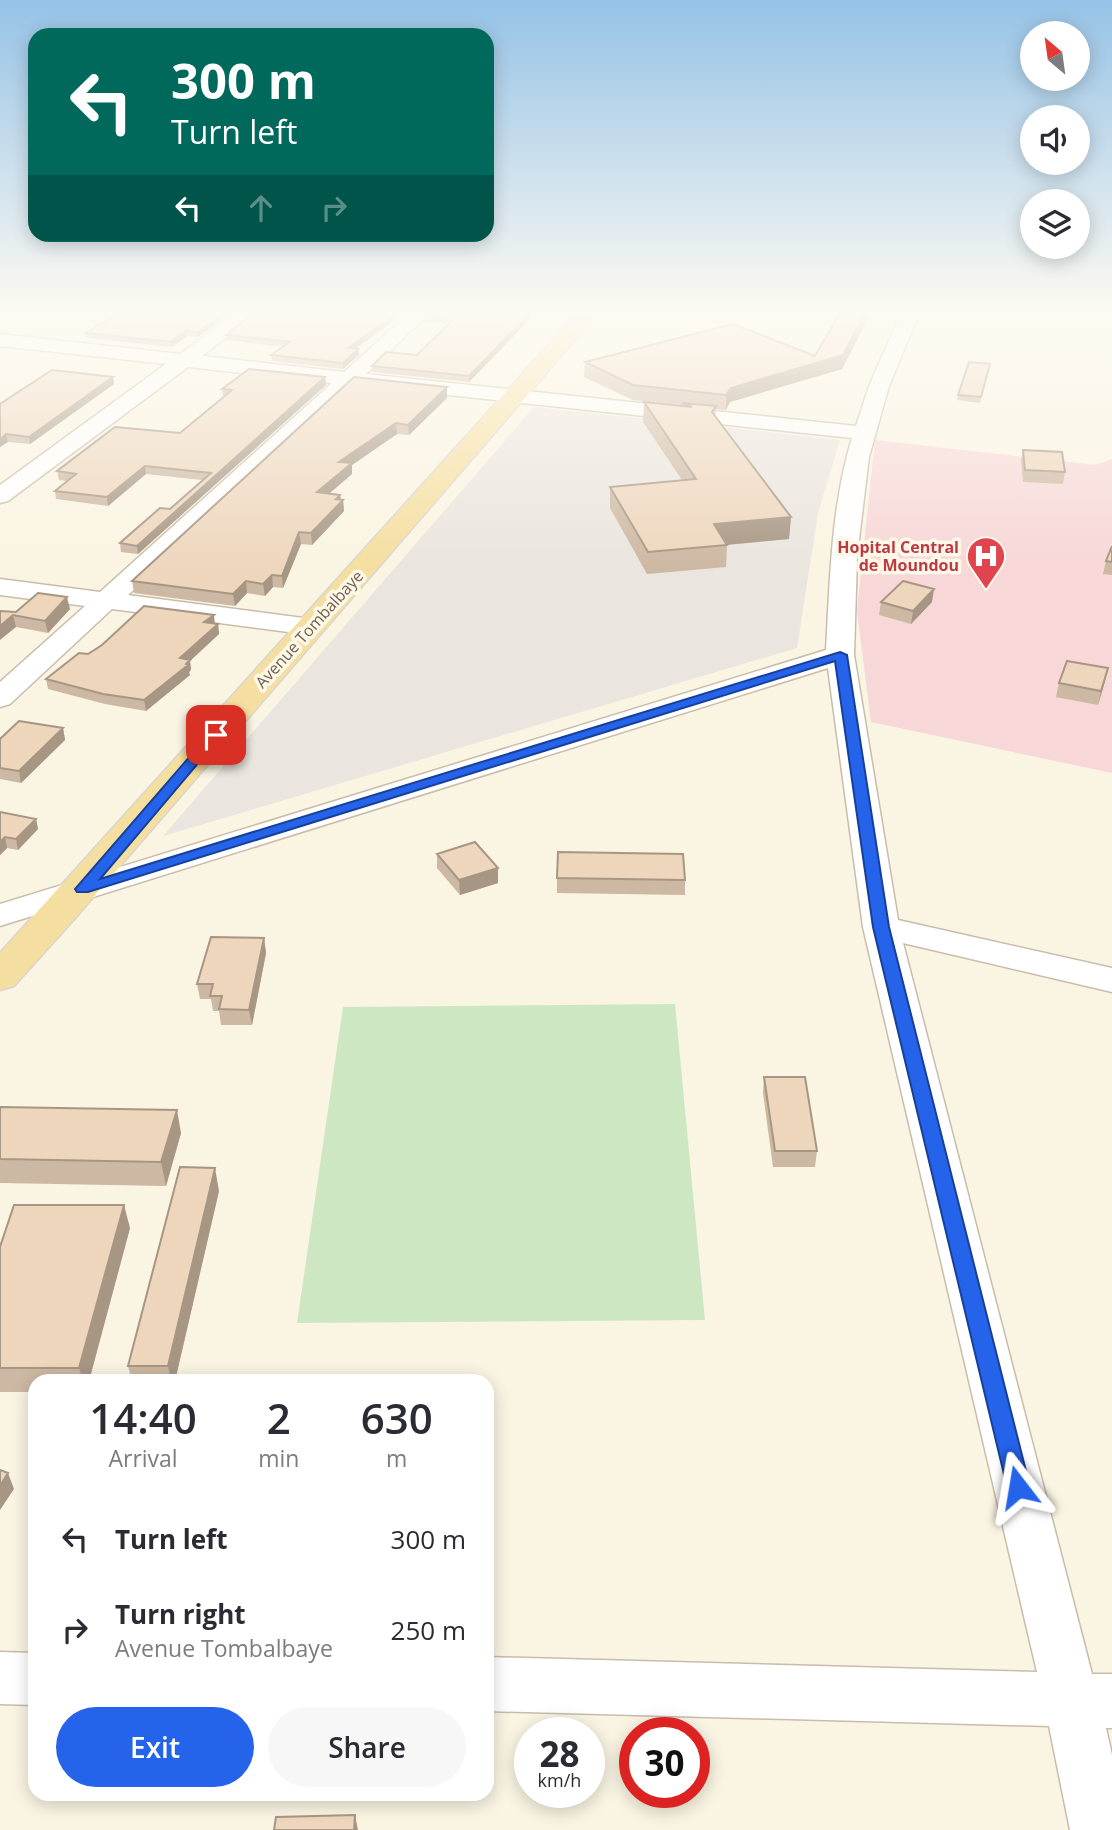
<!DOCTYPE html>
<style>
:root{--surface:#fff;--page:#f7f7f7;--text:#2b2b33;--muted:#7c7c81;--accent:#2563eb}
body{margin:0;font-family:"Open Sans",sans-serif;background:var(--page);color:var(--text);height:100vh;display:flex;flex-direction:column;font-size:26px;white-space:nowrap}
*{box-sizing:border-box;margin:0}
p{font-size:23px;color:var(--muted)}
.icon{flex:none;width:38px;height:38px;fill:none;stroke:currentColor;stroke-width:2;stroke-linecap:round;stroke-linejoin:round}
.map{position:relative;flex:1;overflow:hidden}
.sheet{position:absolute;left:28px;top:1374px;width:466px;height:427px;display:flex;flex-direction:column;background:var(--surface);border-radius:21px;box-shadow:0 4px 18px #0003}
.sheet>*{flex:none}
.banner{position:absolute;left:28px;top:28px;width:466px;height:214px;border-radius:21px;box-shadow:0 4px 18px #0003;background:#00695c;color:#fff;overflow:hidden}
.needle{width:46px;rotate:331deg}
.buttons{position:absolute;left:1020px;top:21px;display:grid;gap:14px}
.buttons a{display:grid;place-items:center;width:70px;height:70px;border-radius:50%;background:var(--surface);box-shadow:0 4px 18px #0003;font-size:35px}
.speed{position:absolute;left:514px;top:1717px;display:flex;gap:14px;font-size:35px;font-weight:700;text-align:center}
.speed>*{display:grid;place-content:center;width:91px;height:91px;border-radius:50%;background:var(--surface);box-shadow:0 4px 18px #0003;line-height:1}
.speed small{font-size:18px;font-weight:400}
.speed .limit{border:10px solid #d22;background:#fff;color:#111}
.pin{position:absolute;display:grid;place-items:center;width:60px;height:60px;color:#fff;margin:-30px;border-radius:14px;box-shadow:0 4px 10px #0006}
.me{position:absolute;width:77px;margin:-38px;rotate:346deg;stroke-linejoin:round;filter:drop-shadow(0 0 5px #0008)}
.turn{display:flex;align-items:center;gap:24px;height:147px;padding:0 28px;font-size:32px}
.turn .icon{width:91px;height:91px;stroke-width:2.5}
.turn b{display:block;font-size:49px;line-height:60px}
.lanes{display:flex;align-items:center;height:66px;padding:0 28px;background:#0003;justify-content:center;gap:35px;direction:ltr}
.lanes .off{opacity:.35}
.eta{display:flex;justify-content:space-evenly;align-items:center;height:119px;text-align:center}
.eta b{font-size:42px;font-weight:600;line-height:49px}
.primary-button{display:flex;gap:14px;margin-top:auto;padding:14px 28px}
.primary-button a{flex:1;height:80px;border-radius:42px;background:var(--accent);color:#fff;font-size:28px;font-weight:600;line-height:80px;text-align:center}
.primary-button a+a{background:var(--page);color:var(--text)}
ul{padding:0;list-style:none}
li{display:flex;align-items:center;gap:21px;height:91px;padding:0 28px}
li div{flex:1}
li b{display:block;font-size:26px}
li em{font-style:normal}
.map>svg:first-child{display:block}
.industrial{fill:#eae5de}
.medical{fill:#f7d7d7}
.green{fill:#cde7c3}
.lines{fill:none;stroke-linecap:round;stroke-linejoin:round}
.minor-casing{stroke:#cabcab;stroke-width:3}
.major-casing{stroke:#dad5d0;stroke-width:3}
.minor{fill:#fff;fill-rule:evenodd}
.major{fill:#f5dfa0;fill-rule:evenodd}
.wall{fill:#cdb8a3}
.shaded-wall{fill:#a79684}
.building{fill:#eed6bd;stroke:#a79684;stroke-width:2}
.route{fill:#2563eb;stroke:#184099;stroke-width:2}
.labels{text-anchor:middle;stroke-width:7;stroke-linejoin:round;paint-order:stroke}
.far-health-label{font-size:16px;font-weight:bold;fill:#be3a42;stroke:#fef8e9;text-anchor:end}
.far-street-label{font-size:16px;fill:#705d4b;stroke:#fef8e9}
</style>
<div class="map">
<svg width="1112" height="1830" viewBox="0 0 1112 1830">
<rect width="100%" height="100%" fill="#faf4e3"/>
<!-- industrial -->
<path class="industrial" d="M534 407 840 440 818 513 797 648 163 836Z"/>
<!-- medical -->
<path class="medical" d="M875 440 1095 465 1112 459V773L871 722 857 611Z"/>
<!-- green -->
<path class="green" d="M675 1004 705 1320 297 1323 343 1007Z"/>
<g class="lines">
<!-- minor casing -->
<g class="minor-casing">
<path id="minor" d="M239 311H260L202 356 344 372 412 311H432L366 374 856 426 869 386 902 311H920L889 386 869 457 857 556 854 655 898 920 1112 968V992L903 943 1092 1674H1112V1728H1106L1112 1755V1830H1070L1049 1726 486 1711V1657L1037 1672 863 927 828 668 0 926V904L826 650C830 580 831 506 852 438L354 385 128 595 311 619 321 621 325 627 321 633 311 635 112 609 10 704 0 707V682L85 606 0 595V579L100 592 332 383 188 367 8 501 0 503V485L166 364 0 346V334L180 354Z
M0 1652 35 1653V1705L0 1704Z"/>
</g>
<!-- major casing -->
<g class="major-casing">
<path id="major" d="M579 311H600L77 916 14 986 0 990V953Z"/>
</g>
<!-- minor -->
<use href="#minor" class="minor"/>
<!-- major -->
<use href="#major" class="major"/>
</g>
<!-- wall -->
<path class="wall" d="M122 311H234L198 337 187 336 172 347 87 338 86 333Z
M256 311H407L355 349H358L359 355 343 369 272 361 271 355 283 347 227 340 226 335Z
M841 311H872L842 369 730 402 726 410 716 409 715 417 791 517 789 539 727 545 726 567 647 574 610 508V487L682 480 643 422 644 402 681 406V405L633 400 584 377 585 362 815 356Z
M530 313V319L469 382 372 372V366L417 355 448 324 425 321V315Z
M990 364 980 403 957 400 958 395Z
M113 377 114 384 30 444 8 442 0 447V404Z
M325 377 326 385 138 554 121 552 120 543 170 509 202 480 146 474 108 506 56 499 55 491 67 481 59 480 57 471 180 433 224 396H223L222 389Z
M447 387V398L409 435 397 434 352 465V474L330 493 340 495 341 500H343L344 511 312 545 301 544 283 588 273 587 265 596 247 593 235 606 134 593 132 581Z
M1023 450 1065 472 1063 484 1023 482 1021 461Z
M1112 546V575L1103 574 1106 561Z
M881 602H932L911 624 879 615Z
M70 609 48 633 16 627 0 611 16 612Z
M215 623 218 624 219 634 190 661 191 670 189 672 190 675 146 711 105 704 48 689 46 679 102 645Z
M1105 681 1098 705 1056 697 1059 683Z
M63 728 65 740 21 783 0 779V739Z
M0 812 36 819 38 829 18 850 7 848 0 855Z
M437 854 498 868V883L460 895 437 868Z
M557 878 685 880V895L557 893Z
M264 938 266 953 252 1025H221L219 1011H213L211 999H200L197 984Z
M764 1077 817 1151 815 1167H773L763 1093Z
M0 1107 181 1133 166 1186 0 1183Z
M219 1191 175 1381H132L128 1366Z
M130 1228 89 1381H35V1392H0V1247Z"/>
<!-- shaded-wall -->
<path class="shaded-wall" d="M226 311H234L198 337V332Z
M400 311H407L348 354V348Z
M527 311H532L526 318 530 313V319L469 382V376Z
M866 311H872L842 369 730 402 726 410V395L731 388 843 355Z
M186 331 187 336 172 347 171 342Z
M358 349 359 355 343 369V363Z
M113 377 114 384 30 444 29 437Z
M325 377 326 385 138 554 137 546Z
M447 387V398L409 435 408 425Z
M396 423 397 434 352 465V474L318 503 317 492 339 462Z
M6 434 8 442 0 447V439Z
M145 466 146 474 108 506 107 497Z
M340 495 341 502 343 500 344 511 312 545 311 533Z
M791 517 789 539 713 546 714 524Z
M299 532 301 544 283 588 282 576Z
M272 575 273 587 265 596 263 584Z
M246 581 247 593 235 606 233 594Z
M934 589 932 602 911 624 913 611Z
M67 597 70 609 48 633 45 621Z
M13 615 16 627 0 640V626Z
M214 615 215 625 204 622Z
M218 624 219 634 190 661 191 670 189 672 190 675 146 711 144 700 180 658Z
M1108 668 1105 681 1098 705 1101 691Z
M63 728 65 740 21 783 19 771Z
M36 819 38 829 18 850 16 839Z
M5 837 7 848 0 855V842Z
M498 868V883L460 895 459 880Z
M264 938 266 953 252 1025 249 1010Z
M177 1110 181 1133 166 1186 161 1162Z
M215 1168 219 1191 175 1381H171L168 1366Z
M124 1205 130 1228 89 1381H83L79 1368Z
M8 1473 14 1489 0 1510V1486Z
M355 1815 358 1830H354Z"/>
<!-- building -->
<path class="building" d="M122 311H226L198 332 186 331 171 342 86 333Z
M256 311H400L348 348 358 349 343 363 271 355 290 342 226 335Z
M430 311H527L525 313H530L469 376 372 366 386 352 417 355 453 320 425 315Z
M841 311H866L843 355 731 388 726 395 633 385 585 362 733 324 815 356Z
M969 362 990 364 981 397 958 395Z
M249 369 325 377 137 546 120 543 160 508 170 509 211 473 145 466 107 497 55 491 76 474 57 471 115 427 180 433 232 390 222 389Z
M52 370 113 377 29 437 6 434 0 439V404Z
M354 377 447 387 408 425 396 423 339 462 352 463 317 492 340 495 336 499 343 500 311 533 299 532 282 576 272 575 263 584 246 581 233 594 132 581Z
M644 402 692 407 682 403 716 406 712 412 791 517 714 524 727 545 648 552 610 487 696 479Z
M1023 450 1062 452 1065 472 1025 470Z
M1112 546V562L1106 561Z
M903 581 934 589 913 611 881 602Z
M38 593 67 597 45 621 13 615 0 626V611L16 612Z
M144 606 214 615 204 622 218 624 180 658 190 660 186 664 188 665 144 700 103 694 46 679 79 653 88 654 102 645Z
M1067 661 1108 668 1101 691 1059 683Z
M19 721 63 728 19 771 0 768V739Z
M0 812 36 819 16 839 5 837 0 842Z
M475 842 498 868 459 880 437 854Z
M558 852 683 854 685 880 557 878Z
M211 937 264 938 249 1010 219 1009 222 996H210L213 984H197Z
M764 1077H805L817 1151H775Z
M0 1107 177 1110 161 1162 0 1159Z
M180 1167 215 1168 168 1366H128Z
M14 1205H124L79 1368H0V1247Z
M0 1470 8 1473 0 1486Z
M355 1815 354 1830H274L276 1817Z"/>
<!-- sky -->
<linearGradient id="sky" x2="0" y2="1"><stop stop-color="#95c2e6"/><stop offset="0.55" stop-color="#fdfaf2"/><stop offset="1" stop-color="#fdfaf2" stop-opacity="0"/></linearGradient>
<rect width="1112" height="567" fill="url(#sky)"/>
<!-- route -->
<path class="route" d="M840 652 847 655 889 927 1030 1487 1027 1494 1018 1497 1010 1494 1007 1487 873 927 835 661 88 892H77L75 889 211 732H220L222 735 100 879Z"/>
<!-- icons -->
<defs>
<g id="hospital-pin" transform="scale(2.0125)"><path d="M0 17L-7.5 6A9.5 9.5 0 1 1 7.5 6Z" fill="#e0444e" stroke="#fef8e9"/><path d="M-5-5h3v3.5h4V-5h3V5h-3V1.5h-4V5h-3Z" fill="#fff"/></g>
</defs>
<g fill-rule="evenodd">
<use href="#hospital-pin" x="986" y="556"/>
</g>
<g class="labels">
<!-- far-health labels -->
<g class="far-health-label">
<text x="959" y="553">Hopital Central<tspan x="959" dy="18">de Moundou</tspan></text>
</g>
<!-- far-street labels -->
<g class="far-street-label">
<text transform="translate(309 629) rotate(-48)" y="6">Avenue Tombalbaye</text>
</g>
</g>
</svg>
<div class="buttons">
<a><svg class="needle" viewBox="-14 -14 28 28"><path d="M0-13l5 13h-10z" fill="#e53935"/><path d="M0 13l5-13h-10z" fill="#7c7c81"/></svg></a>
<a><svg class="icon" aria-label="sound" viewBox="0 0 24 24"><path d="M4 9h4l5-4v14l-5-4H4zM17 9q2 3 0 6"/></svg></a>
<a><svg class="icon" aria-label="layers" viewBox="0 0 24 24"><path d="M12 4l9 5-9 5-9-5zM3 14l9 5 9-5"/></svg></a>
</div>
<div class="speed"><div>28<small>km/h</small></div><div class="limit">30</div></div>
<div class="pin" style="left:216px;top:735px;background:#d93025"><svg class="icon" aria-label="arrive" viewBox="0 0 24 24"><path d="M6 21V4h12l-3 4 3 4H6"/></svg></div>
<svg class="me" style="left:1018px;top:1487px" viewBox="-20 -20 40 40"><path d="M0-17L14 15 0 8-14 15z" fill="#2563eb" stroke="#fff" stroke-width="4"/></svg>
<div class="banner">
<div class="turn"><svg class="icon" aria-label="left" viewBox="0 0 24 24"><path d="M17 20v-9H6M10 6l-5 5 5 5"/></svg><div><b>300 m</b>Turn left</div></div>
<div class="lanes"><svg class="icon" aria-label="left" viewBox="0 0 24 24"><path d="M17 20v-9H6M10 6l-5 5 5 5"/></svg><svg class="icon off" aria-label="ahead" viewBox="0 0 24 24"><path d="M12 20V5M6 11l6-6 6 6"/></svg><svg class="icon off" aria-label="right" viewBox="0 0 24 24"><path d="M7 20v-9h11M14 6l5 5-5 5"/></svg></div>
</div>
<section class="sheet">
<div class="eta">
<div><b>14:40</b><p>Arrival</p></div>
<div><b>2</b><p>min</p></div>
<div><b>630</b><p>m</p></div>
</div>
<ul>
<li><svg class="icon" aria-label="left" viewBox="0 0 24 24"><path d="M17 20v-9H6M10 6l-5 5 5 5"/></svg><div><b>Turn left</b></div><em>300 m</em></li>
<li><svg class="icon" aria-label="right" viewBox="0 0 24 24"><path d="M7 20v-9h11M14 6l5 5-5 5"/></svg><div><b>Turn right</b><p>Avenue Tombalbaye</p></div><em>250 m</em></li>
</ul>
<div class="primary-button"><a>Exit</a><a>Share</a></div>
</section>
</div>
